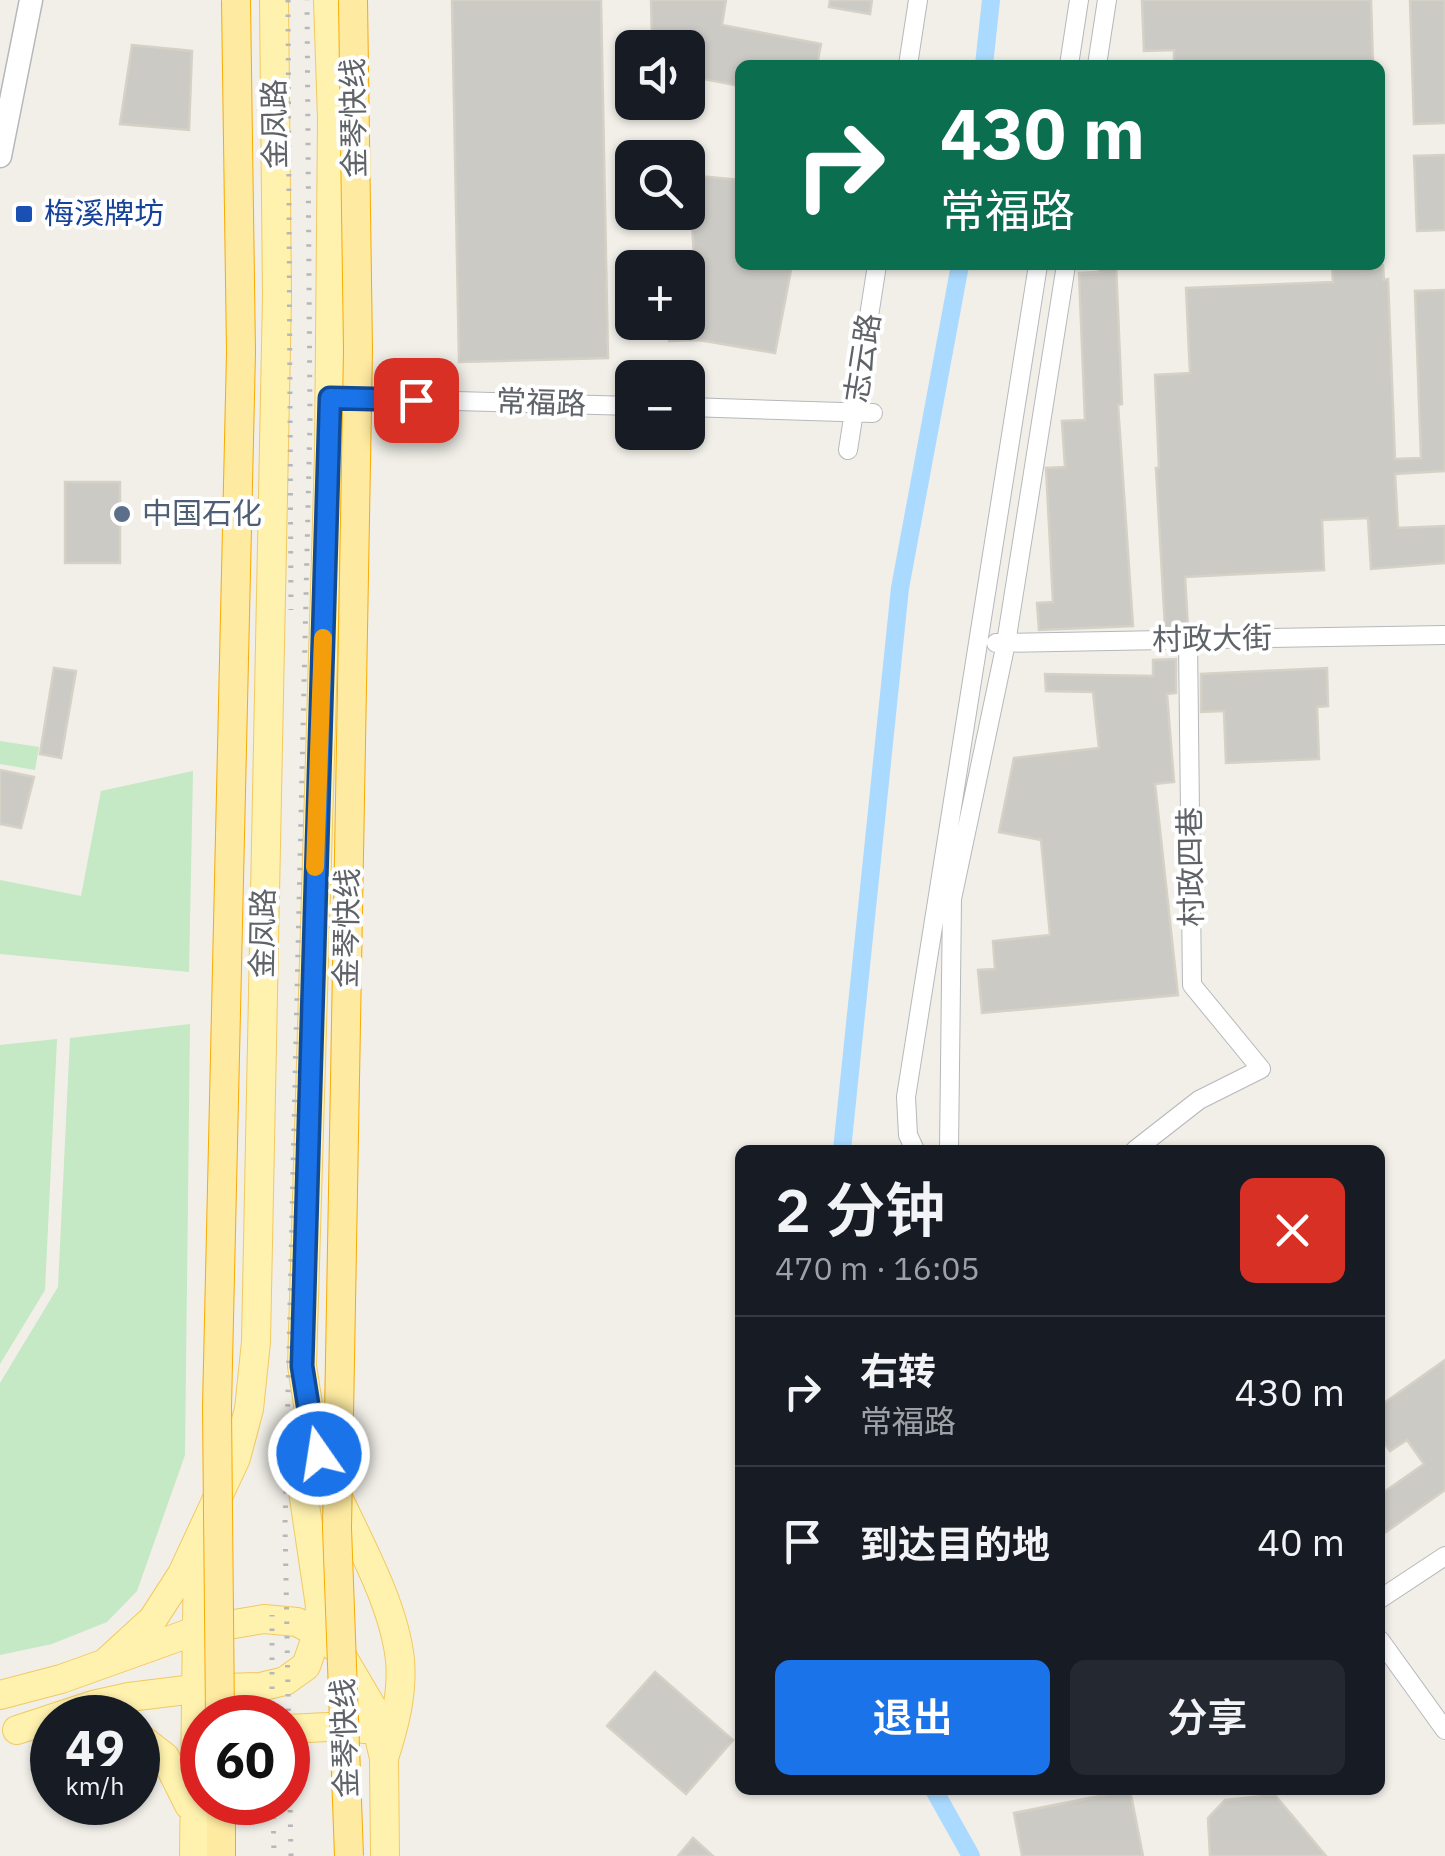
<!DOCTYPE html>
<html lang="zh">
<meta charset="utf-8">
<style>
:root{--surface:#171b24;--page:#242831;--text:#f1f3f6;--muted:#9ea1a6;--line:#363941;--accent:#1a73e8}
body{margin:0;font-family:"IBM Plex Sans","Noto Sans SC",sans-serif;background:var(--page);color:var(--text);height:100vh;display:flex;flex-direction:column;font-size:38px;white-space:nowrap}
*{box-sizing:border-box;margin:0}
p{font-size:32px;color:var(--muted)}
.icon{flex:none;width:55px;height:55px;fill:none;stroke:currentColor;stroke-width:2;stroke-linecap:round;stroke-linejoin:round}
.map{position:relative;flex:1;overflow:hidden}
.panel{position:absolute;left:735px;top:1145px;width:650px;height:650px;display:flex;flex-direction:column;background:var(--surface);border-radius:15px;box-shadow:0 2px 8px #0004}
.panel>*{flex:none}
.top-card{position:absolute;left:735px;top:60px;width:650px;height:210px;border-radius:15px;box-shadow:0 2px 8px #0004;background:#0b6e4f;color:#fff;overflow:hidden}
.tools{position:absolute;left:615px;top:30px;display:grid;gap:20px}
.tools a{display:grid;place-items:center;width:90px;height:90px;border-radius:15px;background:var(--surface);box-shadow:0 2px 8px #0004;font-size:50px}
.speed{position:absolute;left:30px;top:1695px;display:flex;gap:20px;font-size:50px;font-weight:700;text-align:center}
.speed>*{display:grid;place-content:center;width:130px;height:130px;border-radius:50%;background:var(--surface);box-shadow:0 2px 8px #0004;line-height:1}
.speed small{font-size:25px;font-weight:400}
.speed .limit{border:15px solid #d22;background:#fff;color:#111}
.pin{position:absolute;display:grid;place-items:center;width:85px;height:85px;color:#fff;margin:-42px;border-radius:20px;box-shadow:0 5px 15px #0006}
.me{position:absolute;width:110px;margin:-55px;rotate:347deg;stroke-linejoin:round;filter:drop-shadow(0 0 8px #0008)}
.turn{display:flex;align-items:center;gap:35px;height:210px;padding:0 40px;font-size:45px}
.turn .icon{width:130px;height:130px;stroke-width:2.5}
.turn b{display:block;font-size:70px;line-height:85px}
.round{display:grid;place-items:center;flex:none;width:105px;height:105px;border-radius:15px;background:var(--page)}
.head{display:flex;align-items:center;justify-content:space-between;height:170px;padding:0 40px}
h1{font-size:60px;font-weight:600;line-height:75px}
.action{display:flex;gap:20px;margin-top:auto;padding:20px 40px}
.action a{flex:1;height:115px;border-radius:15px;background:var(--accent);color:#fff;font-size:40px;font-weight:600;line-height:115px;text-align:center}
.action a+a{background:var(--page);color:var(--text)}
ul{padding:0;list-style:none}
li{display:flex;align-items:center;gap:30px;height:150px;padding:0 40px;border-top:2px solid var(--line)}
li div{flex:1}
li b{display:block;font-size:38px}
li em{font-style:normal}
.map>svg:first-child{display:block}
.green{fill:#c5e8c5}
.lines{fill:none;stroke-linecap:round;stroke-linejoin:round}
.canal{stroke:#aadaff;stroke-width:18}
.building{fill:#cccac5;stroke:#d6d1c6;stroke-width:2.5}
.minor-casing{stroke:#b5b8bc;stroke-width:20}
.tertiary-casing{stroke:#b5b8bc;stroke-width:25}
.primary-casing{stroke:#f2c960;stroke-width:30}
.trunk-casing{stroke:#f9ab00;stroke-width:30}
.minor{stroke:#fff;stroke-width:18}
.tertiary{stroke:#fff;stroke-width:22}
.primary{stroke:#fff2af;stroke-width:28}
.trunk{stroke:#feeaa1;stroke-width:28}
.rail{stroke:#b6b7b8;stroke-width:5;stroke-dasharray:2.5 12;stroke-linecap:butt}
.trunk-bridge-casing{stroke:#f9ab00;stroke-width:30;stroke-linecap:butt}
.trunk-bridge{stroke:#feeaa1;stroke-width:28}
.route-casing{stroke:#114b97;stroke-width:25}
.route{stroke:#1a73e8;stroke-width:18}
.slow{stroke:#f59e0b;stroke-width:18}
.transit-dot{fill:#1a4fb4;stroke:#fff;stroke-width:4}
.service-dot{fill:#5c6f8a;stroke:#fff;stroke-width:4}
.labels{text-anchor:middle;stroke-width:8;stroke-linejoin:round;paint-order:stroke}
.street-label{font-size:30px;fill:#5f6368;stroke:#fff}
.transit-label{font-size:30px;fill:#164399;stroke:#fff;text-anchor:start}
.service-label{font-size:30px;fill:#4e5e75;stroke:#fff;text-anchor:start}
</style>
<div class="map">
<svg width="1445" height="1856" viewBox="0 0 1445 1856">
<rect width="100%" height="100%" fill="#f1efe8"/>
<!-- green -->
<path class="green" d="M0 741 39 747 35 770 0 764Z
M193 771 189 972 0 954V880L81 896 101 791Z
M190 1024 185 1455 137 1591 107 1622 52 1644 0 1655V1383L58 1287 70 1038Z
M57 1039 45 1290 0 1364V1045Z"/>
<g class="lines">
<!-- canal -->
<path class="canal" d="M984 65 991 0
M842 1150 900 588 960 265
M934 1790 971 1856"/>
</g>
<!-- building -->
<path class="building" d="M452 0H601L608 358 459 362Z
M651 0H726L722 25 821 44 817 65H740V86L688 76V48H664L652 41Z
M830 0H872L870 14 829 7Z
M1142 0H1371L1373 65H1174V50L1144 51Z
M1410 0H1445V123L1414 124Z
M132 45 192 51 189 130 120 124Z
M1445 155V230L1417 231 1414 156Z
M688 175 740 180V265H792L775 353 699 340 669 341 668 322H688V298L696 297 692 221H688Z
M1098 265H1116L1122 404 1118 405 1133 626 1039 630 1037 603 1053 602 1046 468 1065 467 1062 421 1085 420 1079 273 1099 272Z
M1332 265H1383L1384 280 1388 279 1395 459 1421 458 1415 291 1445 290V471L1395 474 1398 528 1445 526V563L1371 569 1368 518 1322 520 1324 570 1185 577 1188 627 1165 628 1156 468H1159L1155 375 1190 373 1186 288 1333 282Z
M65 482H120V563H65Z
M1176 659V693L1167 694 1174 782 1155 784 1178 995 982 1013 978 970 995 969 993 941 1050 935 1041 840 999 832 1014 758 1099 748 1093 692 1046 691 1045 674 1153 676V660Z
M54 668 76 671 61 758 40 754Z
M1327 668 1328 706 1317 707 1319 759 1226 763 1224 711 1201 712V674Z
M0 770 34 777 21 828 0 824Z
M1445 1360V1490L1386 1532 1380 1524V1495L1424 1464 1407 1440 1390 1451 1380 1437V1406Z
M655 1672 733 1740 686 1794 607 1726Z
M1130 1790 1143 1856H1022L1014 1813Z
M1275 1795 1326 1856H1210L1208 1818 1225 1800Z
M693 1838 713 1856H678Z"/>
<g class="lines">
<!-- minor casing -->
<g class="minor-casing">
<path id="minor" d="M908 65 918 0
M1069 65 1079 0
M1097 65 1107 0
M348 398 632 406
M688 407 873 413
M848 450 877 265
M996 643 1445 635
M915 1150 908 1135 906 1097 1038 265
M949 1150 952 899 1006 643 1066 265
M1135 1150 1199 1100 1261 1069 1192 985 1188 640
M1380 1599 1445 1556
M1380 1640 1445 1730"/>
</g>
<!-- tertiary casing -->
<g class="tertiary-casing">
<path id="tertiary" d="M0 156 31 0"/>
</g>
<!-- primary casing -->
<g class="primary-casing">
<path id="primary" d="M328 0 332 119 329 453 302 1366 312 1430 319 1454C344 1519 393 1593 400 1660 403 1694 394 1727 384 1758
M106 1662 153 1619 182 1574 236 1458 249 1409 256 1342 277 296 274 0
M0 1695 61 1679 198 1630 264 1619 297 1622 325 1637 339 1651 372 1707 384 1758 385 1856
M288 1729 347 1726 364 1729
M17 1730 93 1705 129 1697 194 1689 260 1687 285 1681 306 1666 318 1632 320 1606 300 1471 301 1423
M138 1736 165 1757 189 1805
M194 1856 198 1549"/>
</g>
<!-- trunk casing -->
<g class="trunk-casing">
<path id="trunk" d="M221 1802V1856"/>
</g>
<!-- minor -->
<use href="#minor" class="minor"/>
<!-- tertiary -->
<use href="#tertiary" class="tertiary"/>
<!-- primary -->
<use href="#primary" class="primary"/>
<!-- trunk -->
<use href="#trunk" class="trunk"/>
<!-- rail -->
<path class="rail" d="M288 0 291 610
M272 1718V1615
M273 1802 274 1856
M291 1856 285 1525 310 419 307 0"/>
<!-- trunk-bridge casing -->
<g class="trunk-bridge-casing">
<path id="trunk-bridge" d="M220 1718 217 1407 241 352 236 0
M349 1856 337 1528 358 350 353 0"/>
</g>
<!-- trunk-bridge -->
<use href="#trunk-bridge" class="trunk-bridge"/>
</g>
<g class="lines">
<!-- route casing -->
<g class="route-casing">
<path id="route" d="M319 1454 312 1430 302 1366 330 398 416 400"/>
</g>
<!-- route -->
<use href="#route" class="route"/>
<!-- slow -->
<path class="slow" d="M315 867 323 638"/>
</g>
<!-- markers -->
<rect class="transit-dot" x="14" y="204" width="20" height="20" rx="5"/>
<circle class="service-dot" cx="122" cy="514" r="10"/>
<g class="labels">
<!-- street labels -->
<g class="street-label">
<text transform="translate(354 118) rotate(-91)" y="10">金琴快线</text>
<text transform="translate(275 124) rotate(-91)" y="10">金凤路</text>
<text transform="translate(863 358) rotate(-81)" y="10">志云路</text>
<text transform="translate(541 403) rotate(2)" y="10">常福路</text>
<text transform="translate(1212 639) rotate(-1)" y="10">村政大街</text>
<text transform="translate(1191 867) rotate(-91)" y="10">村政四巷</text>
<text transform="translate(347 928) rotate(-89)" y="10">金琴快线</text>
<text transform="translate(263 933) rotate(-89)" y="10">金凤路</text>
<text transform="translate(345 1738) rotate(-92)" y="10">金琴快线</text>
</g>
<!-- transit labels -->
<g class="transit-label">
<text x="44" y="224">梅溪牌坊</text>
</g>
<!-- service labels -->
<g class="service-label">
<text x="142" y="524">中国石化</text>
</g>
</g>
</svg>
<div class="tools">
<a><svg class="icon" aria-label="sound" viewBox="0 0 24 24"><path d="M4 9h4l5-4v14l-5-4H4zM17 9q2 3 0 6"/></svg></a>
<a><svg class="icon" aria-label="search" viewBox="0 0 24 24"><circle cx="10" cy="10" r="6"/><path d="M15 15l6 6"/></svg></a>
<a>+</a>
<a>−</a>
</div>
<div class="speed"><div>49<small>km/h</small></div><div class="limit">60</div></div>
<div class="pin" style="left:416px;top:400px;background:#d93025"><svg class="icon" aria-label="arrive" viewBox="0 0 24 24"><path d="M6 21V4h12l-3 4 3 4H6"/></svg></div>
<svg class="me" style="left:319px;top:1454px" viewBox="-20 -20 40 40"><circle r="17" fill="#1a73e8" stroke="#fff" stroke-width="3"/><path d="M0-11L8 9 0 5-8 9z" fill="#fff"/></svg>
<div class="top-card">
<div class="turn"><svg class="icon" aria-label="right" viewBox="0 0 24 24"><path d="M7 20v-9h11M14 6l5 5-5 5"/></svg><div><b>430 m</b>常福路</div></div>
</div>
<section class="panel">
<div class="head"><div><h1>2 分钟</h1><p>470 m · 16:05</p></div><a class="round" style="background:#d93025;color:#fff"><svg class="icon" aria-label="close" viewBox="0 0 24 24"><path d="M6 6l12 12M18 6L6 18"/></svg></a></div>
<ul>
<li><svg class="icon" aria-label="right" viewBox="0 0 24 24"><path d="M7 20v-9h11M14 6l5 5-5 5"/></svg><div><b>右转</b><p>常福路</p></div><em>430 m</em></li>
<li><svg class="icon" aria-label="arrive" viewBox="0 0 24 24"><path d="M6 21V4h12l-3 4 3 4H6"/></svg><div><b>到达目的地</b></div><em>40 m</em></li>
</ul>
<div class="action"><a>退出</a><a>分享</a></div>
</section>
</div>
